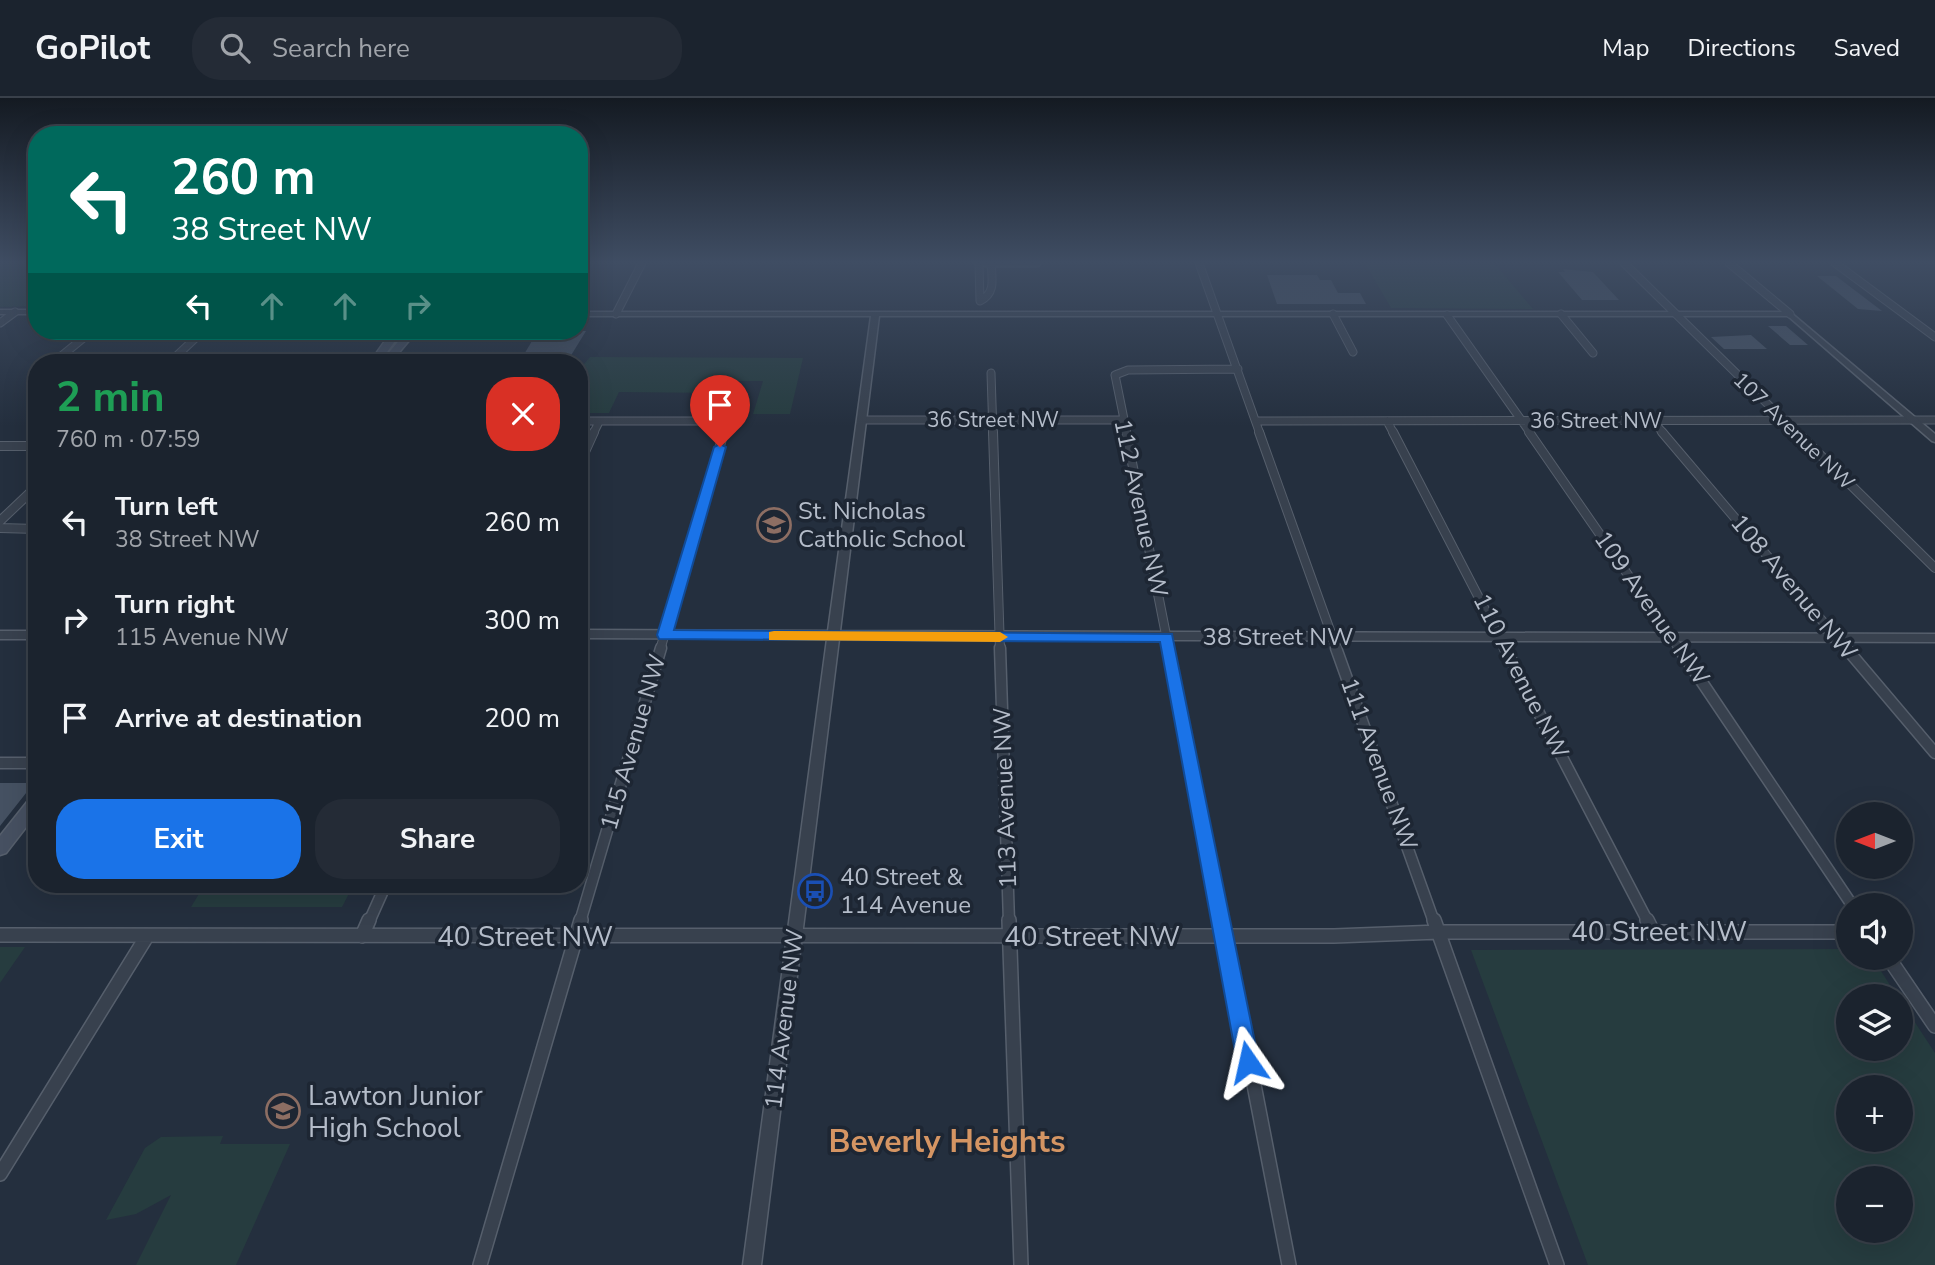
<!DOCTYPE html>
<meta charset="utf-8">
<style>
:root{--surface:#1b232e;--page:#242b36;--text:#f1f3f6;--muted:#a0a4aa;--line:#39404a;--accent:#1a73e8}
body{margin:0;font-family:"Nunito Sans",sans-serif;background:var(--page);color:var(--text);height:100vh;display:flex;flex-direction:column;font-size:26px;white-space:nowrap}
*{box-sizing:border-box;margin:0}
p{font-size:23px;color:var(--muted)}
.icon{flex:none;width:38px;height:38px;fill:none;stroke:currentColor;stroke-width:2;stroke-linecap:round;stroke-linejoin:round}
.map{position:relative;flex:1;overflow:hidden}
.side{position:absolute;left:28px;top:256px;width:560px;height:539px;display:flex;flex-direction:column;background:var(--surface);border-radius:28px;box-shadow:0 7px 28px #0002,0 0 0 2px var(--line)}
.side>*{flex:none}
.guide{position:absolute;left:28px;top:28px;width:560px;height:214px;border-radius:28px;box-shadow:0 7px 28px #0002,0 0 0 2px var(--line);background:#00695c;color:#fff;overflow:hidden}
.needle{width:46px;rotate:270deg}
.fabs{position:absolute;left:1836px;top:704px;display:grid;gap:14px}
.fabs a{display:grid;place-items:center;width:77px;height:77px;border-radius:50%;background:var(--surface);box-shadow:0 7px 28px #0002,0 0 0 2px var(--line);font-size:35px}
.pin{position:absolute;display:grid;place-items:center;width:60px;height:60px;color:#fff;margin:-72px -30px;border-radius:50% 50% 50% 0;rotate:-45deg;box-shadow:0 0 7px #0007}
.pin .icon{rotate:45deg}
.me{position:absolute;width:77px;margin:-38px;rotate:349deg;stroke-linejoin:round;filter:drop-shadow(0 0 5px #0008)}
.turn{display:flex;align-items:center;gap:24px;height:147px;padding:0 28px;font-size:32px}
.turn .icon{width:91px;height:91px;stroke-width:2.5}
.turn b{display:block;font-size:49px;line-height:60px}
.lanes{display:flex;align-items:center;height:66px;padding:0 28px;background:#0003;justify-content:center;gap:35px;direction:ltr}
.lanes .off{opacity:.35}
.round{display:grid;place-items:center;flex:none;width:74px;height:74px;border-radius:28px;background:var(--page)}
.head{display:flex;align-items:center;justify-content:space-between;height:119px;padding:0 28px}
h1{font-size:42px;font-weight:700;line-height:52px;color:#1e9e55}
.button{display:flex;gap:14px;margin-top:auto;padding:14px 28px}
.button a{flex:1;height:80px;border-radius:28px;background:var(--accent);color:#fff;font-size:28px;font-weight:700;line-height:80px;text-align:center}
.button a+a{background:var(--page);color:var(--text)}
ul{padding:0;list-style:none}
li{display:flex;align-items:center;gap:21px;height:98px;padding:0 28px}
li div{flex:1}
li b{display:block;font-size:26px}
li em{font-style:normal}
header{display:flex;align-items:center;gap:42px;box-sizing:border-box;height:98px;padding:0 35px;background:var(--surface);border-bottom:2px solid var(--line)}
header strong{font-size:33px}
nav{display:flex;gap:38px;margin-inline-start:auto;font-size:24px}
.search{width:490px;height:63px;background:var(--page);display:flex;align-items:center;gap:18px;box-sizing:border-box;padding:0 24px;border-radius:28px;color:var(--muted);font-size:26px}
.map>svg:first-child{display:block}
.green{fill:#263c3f;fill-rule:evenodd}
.building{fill:#455162}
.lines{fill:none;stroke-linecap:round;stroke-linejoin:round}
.minor-far3-casing{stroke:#565f6c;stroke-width:9}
.minor-far2-casing{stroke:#565f6c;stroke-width:10}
.minor-far1-casing{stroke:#565f6c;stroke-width:13}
.minor-casing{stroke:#565f6c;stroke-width:16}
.tertiary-casing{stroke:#565f6c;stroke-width:3}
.secondary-casing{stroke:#565f6c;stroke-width:3}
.minor-far3{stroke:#38414e;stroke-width:7}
.minor-far2{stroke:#38414e;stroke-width:8}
.minor-far1{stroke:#38414e;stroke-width:10}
.minor{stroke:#38414e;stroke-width:13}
.tertiary{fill:#38414e;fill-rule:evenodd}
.secondary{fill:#465061;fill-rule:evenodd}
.route{fill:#1a73e8;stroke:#114b97;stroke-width:2}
.slow{fill:#f59e0b}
.labels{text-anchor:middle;stroke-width:7;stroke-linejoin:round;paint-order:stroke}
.far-street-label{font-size:21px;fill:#b4bcc9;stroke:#1d2633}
.street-label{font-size:24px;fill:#b4bcc9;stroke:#1d2633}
.poi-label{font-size:24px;fill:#b4bcc9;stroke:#1d2633;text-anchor:start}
.near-street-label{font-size:28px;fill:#b4bcc9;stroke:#1d2633}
.near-poi-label{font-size:28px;fill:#b4bcc9;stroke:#1d2633;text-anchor:start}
.near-neighbourhood-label{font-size:32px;font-weight:bold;fill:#d59563;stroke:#1d2633}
</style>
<header>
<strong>GoPilot</strong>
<div class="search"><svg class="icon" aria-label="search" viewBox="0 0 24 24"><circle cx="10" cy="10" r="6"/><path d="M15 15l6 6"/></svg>Search here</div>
<nav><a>Map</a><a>Directions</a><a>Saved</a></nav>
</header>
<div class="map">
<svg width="1935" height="1167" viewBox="0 0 1935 1167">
<rect width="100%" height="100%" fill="#242f3e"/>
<!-- green -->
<path class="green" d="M0 165H37V208L0 209Z
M1365 165H1494L1533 211 1391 210Z
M590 259 803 260 790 316H753L763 283H720L716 295 619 294 609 315H579V272Z
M205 786H354L342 809H191Z
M0 849H25L0 885Z
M1848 851V859H1872L1897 898H1848V950H1900L1901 903 1935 955V1167H1588L1471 852ZM1848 989H1900V1041H1848ZM1848 1080H1900V1132H1848Z
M223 1038 220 1046H290L236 1167H136L171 1097 136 1116 106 1122 145 1050 161 1039Z"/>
<!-- building -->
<path class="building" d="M1563 171 1593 174 1619 202H1582L1558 174H1565Z
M1267 177H1317L1320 182H1331L1338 195H1360L1366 206H1277Z
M1817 178H1836L1882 213 1858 211Z
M1768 228H1786L1808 247H1790Z
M538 233H586L567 264 520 263Z
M1751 237 1767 251H1724L1711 239Z
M0 685H34L0 728Z"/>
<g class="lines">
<!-- minor-far3 casing -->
<g class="minor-far3-casing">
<path id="minor-far3" d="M979 165 980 203C996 195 992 181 991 165
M986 165H1037
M1199 165 1260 336
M1624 165 1798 336
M1729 165 1790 216
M1835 165 1935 239
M616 216 642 165
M1333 216 1353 254
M1561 216 1593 255
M1447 217 1531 336
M0 225 15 214
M54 264 92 233
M170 264 203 233
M991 275 993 336
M863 322H1123
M1652 322 1664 336
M579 323H727L723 336
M1257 323 1935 322
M1387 323 1394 336
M593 336 599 324
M1127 336 1115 277 1128 272 1238 271"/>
</g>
<!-- minor-far2 casing -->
<g class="minor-far2-casing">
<path id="minor-far2" d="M993 334 1000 552
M1126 334 1169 552
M1259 334 1337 552
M1393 334 1506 552
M1529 334 1680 552
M1662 334 1847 552
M1797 334 1935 470
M0 348H37
M579 367 594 334
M0 423 37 388
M0 430 37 431
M660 552 724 334"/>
</g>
<!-- minor-far1 casing -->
<g class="minor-far1-casing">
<path id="minor-far1" d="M1000 550 1009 824
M1168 550 1222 824
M1336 550 1434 824
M1505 550 1648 824
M1679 550 1852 807
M1846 550 1935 655
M0 665H37
M369 824 386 786
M580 824 661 550"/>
</g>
<!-- minor casing -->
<g class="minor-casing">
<path id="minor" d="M1009 822 1021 1167
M1222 822 1289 1167
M1434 822 1557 1167
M1647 822 1653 834
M0 837 1334 838 1439 834H1848
M362 838 369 822
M1888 859 1935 928
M0 1076 147 838
M480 1167 581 822"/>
</g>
<!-- tertiary casing -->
<g class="tertiary-casing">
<path id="tertiary" d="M0 212H37V216H0Z
M579 214H1790L1935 336V344L1932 343 1788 218H879L840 533 1935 536V544L839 541 761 1167H743L827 541 579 540V532L828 533 871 218H579Z
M0 533H37V541H0Z"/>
</g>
<!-- secondary casing -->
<g class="secondary-casing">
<path id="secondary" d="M392 233H402L380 264H370Z
M407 233H417L391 264H381Z
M37 697V715L6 755 0 757V738L31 699Z"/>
</g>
<!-- minor-far3 -->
<use href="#minor-far3" class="minor-far3"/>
<!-- minor-far2 -->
<use href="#minor-far2" class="minor-far2"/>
<!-- minor-far1 -->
<use href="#minor-far1" class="minor-far1"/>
<!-- minor -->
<use href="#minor" class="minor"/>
<!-- tertiary -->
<use href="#tertiary" class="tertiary"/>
<!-- secondary -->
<use href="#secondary" class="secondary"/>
</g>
<!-- sky -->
<linearGradient id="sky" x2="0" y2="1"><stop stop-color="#141a22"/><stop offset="0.5" stop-color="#3f4d63"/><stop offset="1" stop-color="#3f4d63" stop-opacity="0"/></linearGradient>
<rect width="1935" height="328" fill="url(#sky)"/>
<!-- route -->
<path class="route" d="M720 346 726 349 674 532 1172 536 1259 964 1256 972 1248 975 1241 972 1237 964 1160 544 659 541 657 537 714 349Z"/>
<!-- slow -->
<path class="slow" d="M774 533 1000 534 1008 539 1000 544 769 542V534Z"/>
<!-- icons -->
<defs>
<g id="school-ring" transform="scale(1.75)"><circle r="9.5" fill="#1d2633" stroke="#8d6e63" stroke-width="1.5"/><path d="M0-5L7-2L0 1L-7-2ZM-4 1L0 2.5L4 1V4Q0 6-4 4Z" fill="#8d6e63"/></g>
<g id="bus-ring" transform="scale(1.75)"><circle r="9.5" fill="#1d2633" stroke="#1a4fb4" stroke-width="1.5"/><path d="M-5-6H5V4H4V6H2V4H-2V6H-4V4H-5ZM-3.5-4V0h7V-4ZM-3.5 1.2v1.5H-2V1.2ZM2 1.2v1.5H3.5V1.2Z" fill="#1a4fb4"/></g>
</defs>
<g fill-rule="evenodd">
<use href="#school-ring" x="774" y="427"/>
<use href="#bus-ring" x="815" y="793"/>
<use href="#school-ring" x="283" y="1013"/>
</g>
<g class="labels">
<!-- far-street labels -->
<g class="far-street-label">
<text x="993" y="329">36 Street NW</text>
<text x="1596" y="330">36 Street NW</text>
<text transform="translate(1794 333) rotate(44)" y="7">107 Avenue NW</text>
</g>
<!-- street labels -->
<g class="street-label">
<text transform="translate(1141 410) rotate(78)" y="8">112 Avenue NW</text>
<text transform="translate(1794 489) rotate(50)" y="8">108 Avenue NW</text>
<text transform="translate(1652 510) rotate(55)" y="8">109 Avenue NW</text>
<text x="1278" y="547">38 Street NW</text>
<text transform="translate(1521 578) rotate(63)" y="8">110 Avenue NW</text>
<text transform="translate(633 644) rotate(-74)" y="8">115 Avenue NW</text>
<text transform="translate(1379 666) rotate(70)" y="8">111 Avenue NW</text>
<text transform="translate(1005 700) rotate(-92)" y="8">113 Avenue NW</text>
<text transform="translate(784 921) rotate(-83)" y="8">114 Avenue NW</text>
</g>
<!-- poi labels -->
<g class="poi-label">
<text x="798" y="421">St. Nicholas<tspan x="798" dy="28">Catholic School</tspan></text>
<text x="840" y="787">40 Street &amp;<tspan x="840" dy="28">114 Avenue</tspan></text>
</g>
<!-- near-street labels -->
<g class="near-street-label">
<text x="1659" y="843">40 Street NW</text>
<text x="525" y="848">40 Street NW</text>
<text x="1092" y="848">40 Street NW</text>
</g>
<!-- near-poi labels -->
<g class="near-poi-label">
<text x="308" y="1007">Lawton Junior<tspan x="308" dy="32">High School</tspan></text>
</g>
<!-- near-neighbourhood labels -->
<g class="near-neighbourhood-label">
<text x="947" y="1054">Beverly Heights</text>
</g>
</g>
</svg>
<div class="fabs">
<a><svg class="needle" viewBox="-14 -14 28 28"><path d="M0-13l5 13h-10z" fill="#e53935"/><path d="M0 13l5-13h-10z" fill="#a0a4aa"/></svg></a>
<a><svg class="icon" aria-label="sound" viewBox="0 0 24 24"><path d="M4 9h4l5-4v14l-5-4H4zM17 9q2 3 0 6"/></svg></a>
<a><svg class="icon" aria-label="layers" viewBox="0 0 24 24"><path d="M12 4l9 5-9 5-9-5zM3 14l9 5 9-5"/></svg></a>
<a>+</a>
<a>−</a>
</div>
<div class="pin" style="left:720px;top:349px;background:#d93025"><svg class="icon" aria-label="arrive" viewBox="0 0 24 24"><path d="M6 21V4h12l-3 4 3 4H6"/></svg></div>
<svg class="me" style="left:1248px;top:964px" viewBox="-20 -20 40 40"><path d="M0-17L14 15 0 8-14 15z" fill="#1a73e8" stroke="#fff" stroke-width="4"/></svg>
<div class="guide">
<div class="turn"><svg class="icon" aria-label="left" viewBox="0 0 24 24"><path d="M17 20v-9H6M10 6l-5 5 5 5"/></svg><div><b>260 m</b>38 Street NW</div></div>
<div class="lanes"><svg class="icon" aria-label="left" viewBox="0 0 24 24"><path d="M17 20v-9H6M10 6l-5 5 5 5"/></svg><svg class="icon off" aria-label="ahead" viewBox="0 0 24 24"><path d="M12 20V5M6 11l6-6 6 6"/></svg><svg class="icon off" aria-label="ahead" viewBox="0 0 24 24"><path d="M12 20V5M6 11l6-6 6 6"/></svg><svg class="icon off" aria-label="right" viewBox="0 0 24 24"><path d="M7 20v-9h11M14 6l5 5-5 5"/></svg></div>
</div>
<section class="side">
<div class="head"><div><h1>2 min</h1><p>760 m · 07:59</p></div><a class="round" style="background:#d93025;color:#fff"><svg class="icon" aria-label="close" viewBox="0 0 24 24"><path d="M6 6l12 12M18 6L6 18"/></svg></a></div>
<ul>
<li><svg class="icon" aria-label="left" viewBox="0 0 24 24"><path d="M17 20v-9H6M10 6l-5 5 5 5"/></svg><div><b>Turn left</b><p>38 Street NW</p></div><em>260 m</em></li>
<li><svg class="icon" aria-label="right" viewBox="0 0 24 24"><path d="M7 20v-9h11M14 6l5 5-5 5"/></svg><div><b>Turn right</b><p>115 Avenue NW</p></div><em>300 m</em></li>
<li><svg class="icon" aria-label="arrive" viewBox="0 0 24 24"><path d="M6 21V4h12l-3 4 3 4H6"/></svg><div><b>Arrive at destination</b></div><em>200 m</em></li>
</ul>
<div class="button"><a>Exit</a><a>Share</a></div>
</section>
</div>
